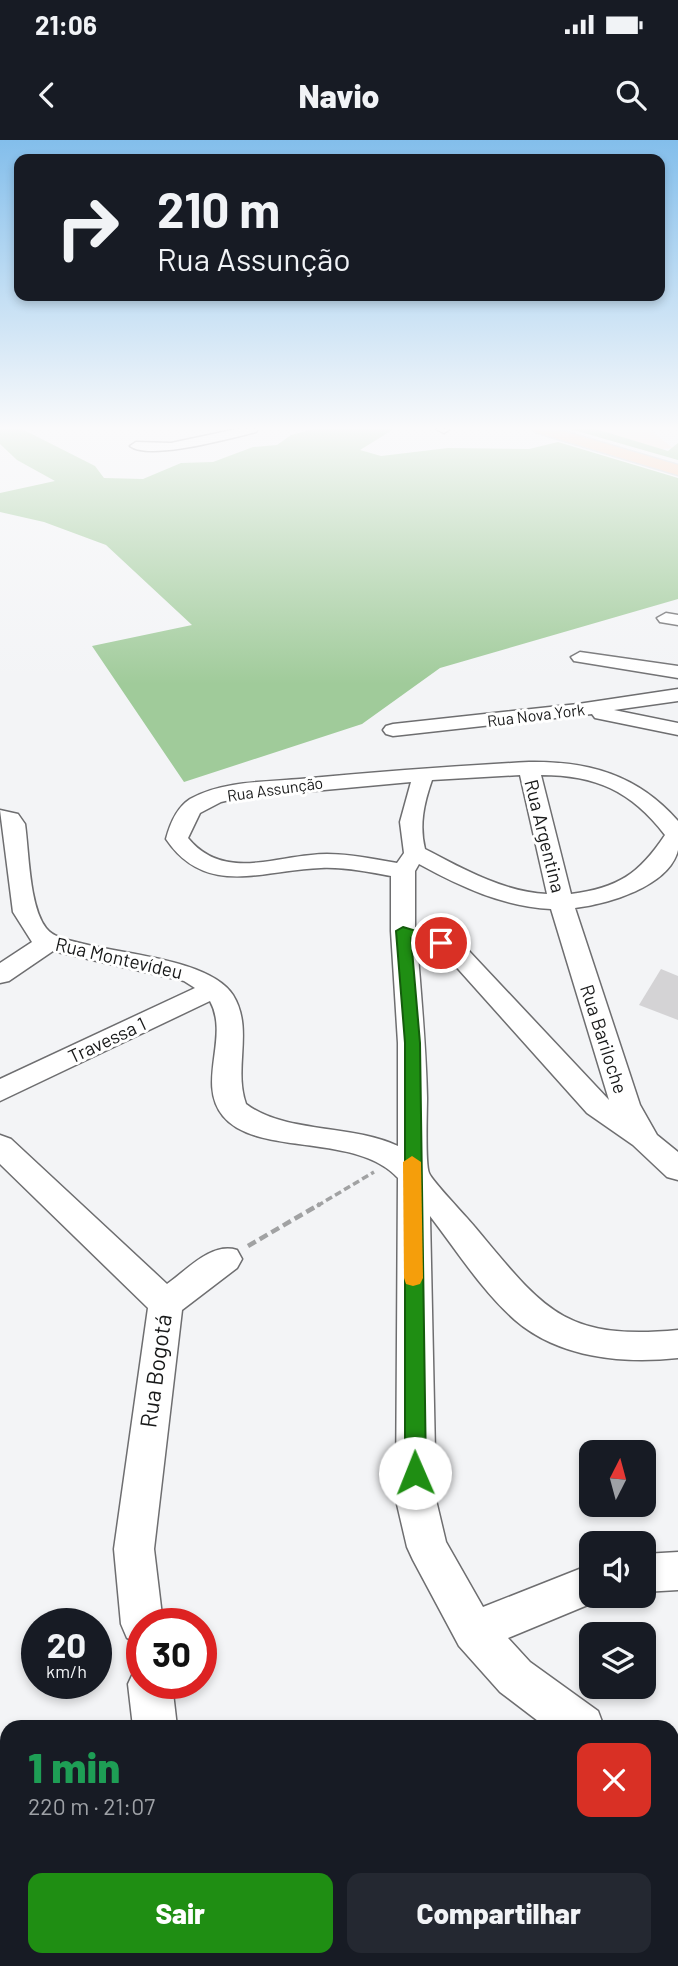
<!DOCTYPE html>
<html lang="pt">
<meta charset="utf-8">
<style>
:root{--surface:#171b24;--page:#242831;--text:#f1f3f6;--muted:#9ea1a6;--accent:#1f8e13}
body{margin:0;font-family:Barlow,sans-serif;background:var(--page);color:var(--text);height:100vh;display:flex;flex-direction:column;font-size:26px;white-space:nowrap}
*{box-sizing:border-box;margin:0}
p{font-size:23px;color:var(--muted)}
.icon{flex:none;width:38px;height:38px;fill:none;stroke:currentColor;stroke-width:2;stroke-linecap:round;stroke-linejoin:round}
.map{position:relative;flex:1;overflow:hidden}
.drawer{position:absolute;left:0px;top:1580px;width:679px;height:247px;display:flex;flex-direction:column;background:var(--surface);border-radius:21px 21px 0 0;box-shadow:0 4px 10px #0003}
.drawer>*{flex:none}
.guide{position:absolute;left:14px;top:14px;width:651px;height:147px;border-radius:14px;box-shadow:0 4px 10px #0003;background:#171b24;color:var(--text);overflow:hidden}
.needle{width:46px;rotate:6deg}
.buttons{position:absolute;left:579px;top:1300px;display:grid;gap:14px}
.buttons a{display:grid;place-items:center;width:77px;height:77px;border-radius:14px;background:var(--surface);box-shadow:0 4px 10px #0003;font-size:35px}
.speed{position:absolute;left:21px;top:1468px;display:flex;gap:14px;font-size:35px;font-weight:700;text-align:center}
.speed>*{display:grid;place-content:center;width:91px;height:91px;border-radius:50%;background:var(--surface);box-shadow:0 4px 10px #0003;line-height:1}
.speed small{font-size:18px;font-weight:400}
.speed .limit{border:10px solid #d22;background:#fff;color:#111}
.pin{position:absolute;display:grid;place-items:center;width:60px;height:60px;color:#fff;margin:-30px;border:4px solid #fff;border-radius:50%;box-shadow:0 2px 7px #0007}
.me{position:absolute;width:77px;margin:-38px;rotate:359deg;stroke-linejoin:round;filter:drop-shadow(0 0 5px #0008)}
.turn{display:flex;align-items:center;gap:24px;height:147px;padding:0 28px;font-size:32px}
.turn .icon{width:91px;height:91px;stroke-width:2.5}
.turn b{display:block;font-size:49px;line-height:60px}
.round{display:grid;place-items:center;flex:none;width:74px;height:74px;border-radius:14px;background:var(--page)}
.summary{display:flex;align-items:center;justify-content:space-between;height:119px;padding:0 28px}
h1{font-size:42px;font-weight:800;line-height:52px;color:#1e9e55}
.cta{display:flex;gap:14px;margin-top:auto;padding:14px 28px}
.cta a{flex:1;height:80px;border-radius:14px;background:var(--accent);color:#fff;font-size:28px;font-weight:800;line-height:80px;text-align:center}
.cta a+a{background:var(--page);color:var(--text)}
.status{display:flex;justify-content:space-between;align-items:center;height:49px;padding:0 35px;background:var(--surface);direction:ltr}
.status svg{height:19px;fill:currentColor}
header{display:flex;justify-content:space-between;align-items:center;height:91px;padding:0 28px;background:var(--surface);font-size:32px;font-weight:800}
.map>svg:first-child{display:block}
.commercial{fill:#fae6d7}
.forest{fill:#a0cb9a}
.building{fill:#d4d3d5}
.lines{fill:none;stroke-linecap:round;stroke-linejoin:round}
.minor-casing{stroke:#6e6e70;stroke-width:3}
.major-casing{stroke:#d1d1d1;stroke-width:3}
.path-far1{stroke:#a1a2a3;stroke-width:3.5;stroke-dasharray:7 3.5;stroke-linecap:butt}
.path{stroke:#a1a2a3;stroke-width:4.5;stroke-dasharray:9 4.5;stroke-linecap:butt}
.minor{fill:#fff;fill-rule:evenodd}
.major{fill:#fdcbaa;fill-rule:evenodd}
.route{fill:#1f8e13;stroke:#145c0c;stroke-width:2}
.slow{fill:#f59e0b}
.labels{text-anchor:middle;stroke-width:6;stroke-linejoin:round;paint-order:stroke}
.far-street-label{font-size:16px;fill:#181919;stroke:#fff}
.street-label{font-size:19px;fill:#181919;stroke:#fff}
.near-street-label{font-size:23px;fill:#181919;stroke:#fff}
</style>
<div class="status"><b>21:06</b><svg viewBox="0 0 49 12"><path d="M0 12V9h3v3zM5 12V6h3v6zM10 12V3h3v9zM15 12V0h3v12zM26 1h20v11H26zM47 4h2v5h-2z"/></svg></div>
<header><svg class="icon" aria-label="back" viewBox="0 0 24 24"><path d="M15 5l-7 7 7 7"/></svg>Navio<svg class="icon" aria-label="search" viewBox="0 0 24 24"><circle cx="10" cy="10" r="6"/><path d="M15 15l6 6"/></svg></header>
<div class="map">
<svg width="678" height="1826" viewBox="0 0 678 1826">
<rect width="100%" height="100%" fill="#f3f4f6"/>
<!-- commercial -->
<path class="commercial" d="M596 289H648L673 308 661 309Z"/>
<!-- forest -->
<path class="forest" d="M0 289H22L95 326 104 338 143 339 181 323 213 322 253 307 277 305 291 295 314 289H394L360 310 381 316 448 308 529 309 558 302 678 338V459L440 528 362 584 184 642 92 506 192 485 106 405 44 382 0 372V353L55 341 17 320 0 304Z
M570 289H596L668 311 678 303V320Z"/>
<!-- building -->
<path class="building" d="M661 829 678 836V880L639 865Z"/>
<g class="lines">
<!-- minor casing -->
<g class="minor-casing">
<path id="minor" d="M237 289H258L256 292C231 298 149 321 130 306L136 302 171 303Z
M436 289H450L444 293Z
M666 473 678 475V485L660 482 657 478Z
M580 512 678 526V538L574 521 571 517Z
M678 549V561L614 570 678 583V595L595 578 592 574 393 596 386 594 383 590 386 586 393 584 578 564Z
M529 622C589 621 638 635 678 681 678 690 678 701 678 710 669 747 607 764 575 768L640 965 657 995 678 1012V1040L667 1037 633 1005 587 973 451 821 432 808 417 803C421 855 426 906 427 958 427 971 425 1024 429 1033 432 1041 466 1076 474 1086 543 1168 562 1201 678 1190V1218C623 1224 559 1218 515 1180 482 1151 457 1111 430 1076L436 1360 446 1402 483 1467 592 1424V1456L607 1457 508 1498 530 1522 598 1571 604 1587H546L500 1552 459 1506 413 1420 407 1407 396 1360 398 1038C356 992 256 1017 223 976 196 943 230 897 210 861L0 961V939L195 848 184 841 53 811 9 841 0 843V823L32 802 13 772 0 670 18 674 25 684C29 712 29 766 46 788 54 798 68 800 80 803 120 814 210 819 233 855 254 889 233 928 246 964 286 994 351 984 398 1006V903L391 791V736C368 732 344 727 321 728 262 730 206 758 166 699 170 684 176 668 190 659 222 641 264 642 300 639 376 632 452 626 529 622ZM520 635 547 754C504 752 463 729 425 709 419 685 424 663 432 640ZM541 635C596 635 631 651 665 695 639 734 618 748 571 754ZM411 642 400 682 404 713 397 723C374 719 350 714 327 714 278 714 225 743 188 698L200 673 221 662 238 658ZM419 724C459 746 504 767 551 769L609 960 469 811 450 798 415 787V731Z
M0 995 11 999 167 1144C187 1130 211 1102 237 1110L242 1119 237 1128 182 1170 154 1409 163 1484H142V1504L127 1498 121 1484 114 1409 148 1168 0 1024Z
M678 1412V1450L644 1452V1414Z
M142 1526V1544H172L177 1587H133L128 1544 135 1529Z
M672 1638 678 1640V1688L672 1686Z
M0 1673 7 1676V1820H37L38 1826H0Z
M672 1735H678V1785H672Z
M190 1820H240L241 1822V1820H291V1826H191Z"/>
</g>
<!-- major casing -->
<g class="major-casing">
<path id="major" d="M533 289H556L678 325V335L535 292Z"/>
</g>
<!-- path-far1 -->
<path class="path-far1" d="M317 1066 374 1032"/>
<!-- path -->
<path class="path" d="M248 1106 320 1064"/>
<!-- minor -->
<use href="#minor" class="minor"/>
<!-- major -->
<use href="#major" class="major"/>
</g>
<!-- sky -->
<linearGradient id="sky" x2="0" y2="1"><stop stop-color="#83beeb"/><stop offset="0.53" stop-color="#fafafb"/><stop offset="1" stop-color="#fafafb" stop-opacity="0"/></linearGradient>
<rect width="678" height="544" fill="url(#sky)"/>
<!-- route -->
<path class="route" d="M403 787 446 800 448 803 441 808 411 798 420 903 426 1333 423 1339 415 1342 408 1339 405 1333V903L396 791Z"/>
<!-- slow -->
<path class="slow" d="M412 1016 421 1022 423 1138 420 1144 413 1146 406 1144 404 1138 403 1022Z"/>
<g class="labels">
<!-- far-street labels -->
<g class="far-street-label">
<text transform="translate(536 575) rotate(-7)" y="6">Rua Nova York</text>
<text transform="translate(275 649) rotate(-8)" y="6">Rua Assunção</text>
</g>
<!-- street labels -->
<g class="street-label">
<text transform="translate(545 696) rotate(76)" y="7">Rua Argentina</text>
<text transform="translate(119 818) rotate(13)" y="7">Rua Montevídeu</text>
<text transform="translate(604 899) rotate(72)" y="7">Rua Bariloche</text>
<text transform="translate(107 900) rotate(-25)" y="7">Travessa 1</text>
</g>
<!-- near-street labels -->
<g class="near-street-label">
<text transform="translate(156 1231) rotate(-82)" y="8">Rua Bogotá</text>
</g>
</g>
</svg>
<div class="buttons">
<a><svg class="needle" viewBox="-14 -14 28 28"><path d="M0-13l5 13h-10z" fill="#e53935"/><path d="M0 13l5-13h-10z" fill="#9ea1a6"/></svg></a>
<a><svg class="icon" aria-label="sound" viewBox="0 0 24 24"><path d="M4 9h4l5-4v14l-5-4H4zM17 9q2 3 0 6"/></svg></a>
<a><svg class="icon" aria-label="layers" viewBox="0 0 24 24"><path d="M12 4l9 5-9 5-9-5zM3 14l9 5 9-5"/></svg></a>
</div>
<div class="speed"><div>20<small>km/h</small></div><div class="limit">30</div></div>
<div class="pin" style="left:441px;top:803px;background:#d93025"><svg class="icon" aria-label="arrive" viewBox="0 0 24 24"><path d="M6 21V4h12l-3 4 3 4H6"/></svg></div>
<svg class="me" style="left:415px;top:1333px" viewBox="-20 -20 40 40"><circle r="19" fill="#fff"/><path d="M0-13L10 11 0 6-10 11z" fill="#1f8e13"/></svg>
<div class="guide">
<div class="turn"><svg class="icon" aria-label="right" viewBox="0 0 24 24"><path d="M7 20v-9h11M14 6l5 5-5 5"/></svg><div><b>210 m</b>Rua Assunção</div></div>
</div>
<section class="drawer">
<div class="summary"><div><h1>1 min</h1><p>220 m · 21:07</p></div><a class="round" style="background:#d93025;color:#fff"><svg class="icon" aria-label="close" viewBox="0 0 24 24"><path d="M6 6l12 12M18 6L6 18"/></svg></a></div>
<div class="cta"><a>Sair</a><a>Compartilhar</a></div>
</section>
</div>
